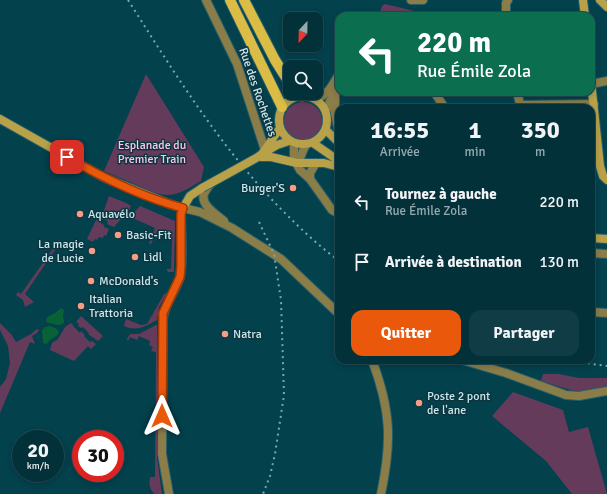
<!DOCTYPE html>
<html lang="fr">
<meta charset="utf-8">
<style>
:root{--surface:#02313a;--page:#103d45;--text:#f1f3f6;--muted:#96a9af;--line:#234c54;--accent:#ea580c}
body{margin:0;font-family:Signika,sans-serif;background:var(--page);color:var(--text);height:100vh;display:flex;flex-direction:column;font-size:15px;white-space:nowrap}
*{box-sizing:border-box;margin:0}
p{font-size:13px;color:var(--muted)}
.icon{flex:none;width:22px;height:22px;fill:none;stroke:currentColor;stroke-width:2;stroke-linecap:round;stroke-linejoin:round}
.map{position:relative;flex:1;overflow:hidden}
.panel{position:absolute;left:335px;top:104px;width:260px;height:260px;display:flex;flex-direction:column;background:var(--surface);border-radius:12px;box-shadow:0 2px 6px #0003,0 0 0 1px var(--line)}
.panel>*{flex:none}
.banner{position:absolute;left:335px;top:12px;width:260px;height:84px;border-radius:12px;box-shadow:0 2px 6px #0003,0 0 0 1px var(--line);background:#0b6e4f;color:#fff;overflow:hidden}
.needle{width:26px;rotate:202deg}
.tools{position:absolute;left:283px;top:12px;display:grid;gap:8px}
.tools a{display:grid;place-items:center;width:40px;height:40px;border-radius:8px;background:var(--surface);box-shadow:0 2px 6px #0003,0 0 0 1px var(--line);font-size:20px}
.speed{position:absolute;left:12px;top:430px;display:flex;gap:8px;font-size:20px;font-weight:700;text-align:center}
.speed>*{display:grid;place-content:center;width:52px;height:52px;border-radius:50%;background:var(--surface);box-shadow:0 2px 6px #0003,0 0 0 1px var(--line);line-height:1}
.speed small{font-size:10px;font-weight:400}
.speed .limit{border:6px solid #d22;background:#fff;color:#111}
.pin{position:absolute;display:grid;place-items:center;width:34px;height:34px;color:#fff;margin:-17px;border-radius:8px;box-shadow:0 2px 6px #0006}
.me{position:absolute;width:44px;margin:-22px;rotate:0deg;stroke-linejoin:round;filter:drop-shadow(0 0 3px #0008)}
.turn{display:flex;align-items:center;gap:14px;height:84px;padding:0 16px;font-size:18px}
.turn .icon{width:52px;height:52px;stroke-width:2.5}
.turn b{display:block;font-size:28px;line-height:34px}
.eta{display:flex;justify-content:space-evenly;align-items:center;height:68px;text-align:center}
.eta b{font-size:24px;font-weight:800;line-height:28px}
.cta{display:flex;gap:8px;margin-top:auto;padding:8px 16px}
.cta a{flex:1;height:46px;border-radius:12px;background:var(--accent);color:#fff;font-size:16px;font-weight:800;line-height:46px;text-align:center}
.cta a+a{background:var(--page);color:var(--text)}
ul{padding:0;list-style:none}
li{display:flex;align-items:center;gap:12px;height:60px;padding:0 16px}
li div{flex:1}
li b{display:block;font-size:15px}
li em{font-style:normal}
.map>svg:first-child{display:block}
.green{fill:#653b5c}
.water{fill:#096136}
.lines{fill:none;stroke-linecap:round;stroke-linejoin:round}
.street-casing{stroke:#265f6a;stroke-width:10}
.secondary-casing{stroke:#265f6a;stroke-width:10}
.primary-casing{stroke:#265f6a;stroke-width:12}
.street{stroke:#8b7d48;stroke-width:8}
.secondary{stroke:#b8a149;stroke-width:8}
.primary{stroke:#dbbd46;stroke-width:10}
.rail{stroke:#7aa7b0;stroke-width:2;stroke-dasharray:2 4;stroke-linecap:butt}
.secondary-bridge-casing{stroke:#265f6a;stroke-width:10;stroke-linecap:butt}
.secondary-bridge{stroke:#b8a149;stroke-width:8}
.route-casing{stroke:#983908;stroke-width:10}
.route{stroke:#ea580c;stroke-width:7}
.poi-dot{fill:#f49e88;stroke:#0e353d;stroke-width:1.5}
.labels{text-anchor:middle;stroke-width:3;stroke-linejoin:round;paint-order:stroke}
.street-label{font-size:12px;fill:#c5e7ef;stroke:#0e353d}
.park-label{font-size:12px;fill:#fbc5ee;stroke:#0e353d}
.poi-label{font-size:12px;fill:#c5e7ef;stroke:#0e353d;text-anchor:start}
</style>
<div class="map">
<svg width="607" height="494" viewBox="0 0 607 494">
<rect width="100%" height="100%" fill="#03414d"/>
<!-- green -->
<path class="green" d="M385 4 427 14 428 16H379L382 6Z
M146 74 204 167 201 181C186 190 174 199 156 193L104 171Z
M284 121a19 19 0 1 1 38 0a19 19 0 1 1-38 0Z
M109 196 126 203 131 206 130 209 114 227 107 224 108 221 105 220V218L102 216Z
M140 206 175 221 174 272H168L167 270V269H171L172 239H167L169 234 158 229 151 244H149L155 228 130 217Z
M96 220 101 222V223L104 225V227L109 229 106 236 104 235 103 238 99 237 97 240 95 239 93 242 87 239Z
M59 240 62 243 61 244H59L25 294 34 302 25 307 23 300 16 295 18 292 21 294Z
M167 293 159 307 157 320C146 326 137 332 124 326L126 319 141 325 147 324 164 294Z
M81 316 103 336 98 341 88 334 89 333 83 327 81 328 78 326 79 324 76 322Z
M0 323 11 334 16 342 31 334 37 329 39 330 37 333 32 336 35 344 30 342 0 413V387L6 379 10 363 8 346 0 330Z
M71 323 73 325V326L80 333 81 331 85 335 84 336 90 342 92 341 96 344 91 349 88 346 74 361 50 350 52 343 58 339 65 327Z
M156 325H157V457L162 494H155C149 489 149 484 150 477H155L156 352 151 351 153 347 149 345 150 341 139 336 137 340 130 337 128 341 127 339 130 334H139Z
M543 374H559L579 378H607V387L581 392 574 391 541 381Z
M513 392 563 410 569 432 588 427 607 494H572L546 461 492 416Z"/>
<!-- water -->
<path class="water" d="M61 308 64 310 63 316 64 321 63 324 58 325 46 322 47 317 55 313Z
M50 326 57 329 59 333C57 337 50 338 47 344L43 343 42 330 45 327Z"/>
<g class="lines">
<!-- street casing -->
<g class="street-casing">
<path id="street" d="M206 0 237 64 265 150
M411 0H423
M506 16V3L508 0
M591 84 607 81
M434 92 445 108
M517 92 521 108
M335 95V113L339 133
M314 98C327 98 333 84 339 74
M520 105 594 104
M326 112 330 101 339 89
M294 143V159L300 170 310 179 332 210 339 214
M297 163C302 157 302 150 306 145
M310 179V173L316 163
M211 183C208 187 205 191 204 194 200 205 217 215 224 221
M591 253 607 254
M591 312 607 313
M372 360C391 410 392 442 381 494
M462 360 506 373 566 395 579 396 607 391
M169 494 162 454 163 320C164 303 176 292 180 277 184 258 181 233 181 214L183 208 200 212 232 228 281 259 339 314"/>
</g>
<!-- secondary casing -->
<g class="secondary-casing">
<path id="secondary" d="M583 0 585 16
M600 0 607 7
M591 82 600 166 603 176 607 180
M279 120a24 24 0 1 1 48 0a24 24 0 1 1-48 0Z
M0 119 103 177 172 205 183 208 190 196 202 188
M326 130 339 143
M313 143 339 161
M265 152 277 145 289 141
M258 157H271L297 163H324L339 167
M258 157 262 154 280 128
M591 238 607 239"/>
</g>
<!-- primary casing -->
<g class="primary-casing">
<path id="primary" d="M230 0 282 107
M244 0 275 60 290 84
M298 93 302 96"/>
</g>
<!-- street -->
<use href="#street" class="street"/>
<!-- secondary -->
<use href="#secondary" class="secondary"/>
<!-- primary -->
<use href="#primary" class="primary"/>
<!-- rail -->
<path class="rail" d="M128 0C177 77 225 155 291 219 306 234 322 248 339 261
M259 222 274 254 281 300 284 395 275 454 270 476 263 494
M564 360 607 366"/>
<!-- secondary-bridge casing -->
<g class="secondary-bridge-casing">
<path id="secondary-bridge" d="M202 188 258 157"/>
</g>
<!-- secondary-bridge -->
<use href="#secondary-bridge" class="secondary-bridge"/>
</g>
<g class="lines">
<!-- route casing -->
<g class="route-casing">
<path id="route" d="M67 157C103 178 142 197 183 208L181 214V266L180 277 163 313 162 416"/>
</g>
<!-- route -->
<use href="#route" class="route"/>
</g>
<!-- markers -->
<g class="poi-dot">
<circle cx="293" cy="188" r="4"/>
<circle cx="80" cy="214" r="4"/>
<circle cx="118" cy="235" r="4"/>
<circle cx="92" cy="251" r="4"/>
<circle cx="135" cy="257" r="4"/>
<circle cx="91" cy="281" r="4"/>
<circle cx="81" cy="306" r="4"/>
<circle cx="225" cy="334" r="4"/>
<circle cx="419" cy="403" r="4"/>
</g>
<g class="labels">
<!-- street labels -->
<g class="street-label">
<text transform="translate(258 92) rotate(71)" y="4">Rue des Rochettes</text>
</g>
<!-- park labels -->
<g class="park-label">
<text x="152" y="149">Esplanade du<tspan x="152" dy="14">Premier Train</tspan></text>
</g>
<!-- poi labels -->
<g class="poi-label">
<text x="285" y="192" text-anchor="end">Burger'S</text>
<text x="88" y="218">Aquavélo</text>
<text x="126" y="239">Basic-Fit</text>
<text x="84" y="248" text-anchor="end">La magie<tspan x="84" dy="14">de Lucie</tspan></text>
<text x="143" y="261">Lidl</text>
<text x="99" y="285">McDonald's</text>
<text x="89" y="303">Italian<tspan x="89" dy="14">Trattoria</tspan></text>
<text x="233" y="338">Natra</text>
<text x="427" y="400">Poste 2 pont<tspan x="427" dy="14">de l'ane</tspan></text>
</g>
</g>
</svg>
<div class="tools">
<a><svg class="needle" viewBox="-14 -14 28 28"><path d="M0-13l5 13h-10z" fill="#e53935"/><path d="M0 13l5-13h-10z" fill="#96a9af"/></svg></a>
<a><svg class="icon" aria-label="search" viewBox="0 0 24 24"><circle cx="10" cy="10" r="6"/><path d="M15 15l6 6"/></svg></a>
</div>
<div class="speed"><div>20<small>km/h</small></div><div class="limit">30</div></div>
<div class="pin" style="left:67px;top:157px;background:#d93025"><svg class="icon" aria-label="arrive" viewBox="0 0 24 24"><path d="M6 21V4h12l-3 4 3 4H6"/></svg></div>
<svg class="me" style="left:162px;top:416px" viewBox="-20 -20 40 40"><path d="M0-17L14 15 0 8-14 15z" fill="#ea580c" stroke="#fff" stroke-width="4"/></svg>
<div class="banner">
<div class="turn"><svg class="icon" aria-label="left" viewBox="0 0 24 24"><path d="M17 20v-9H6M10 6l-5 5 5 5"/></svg><div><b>220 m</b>Rue Émile Zola</div></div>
</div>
<section class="panel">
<div class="eta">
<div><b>16:55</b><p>Arrivée</p></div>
<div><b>1</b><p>min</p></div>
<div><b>350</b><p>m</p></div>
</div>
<ul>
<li><svg class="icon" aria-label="left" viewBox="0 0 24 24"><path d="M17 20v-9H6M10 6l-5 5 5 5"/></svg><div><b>Tournez à gauche</b><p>Rue Émile Zola</p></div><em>220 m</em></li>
<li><svg class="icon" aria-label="arrive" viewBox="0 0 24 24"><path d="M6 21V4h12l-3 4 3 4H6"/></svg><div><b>Arrivée à destination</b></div><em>130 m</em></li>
</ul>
<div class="cta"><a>Quitter</a><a>Partager</a></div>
</section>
</div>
